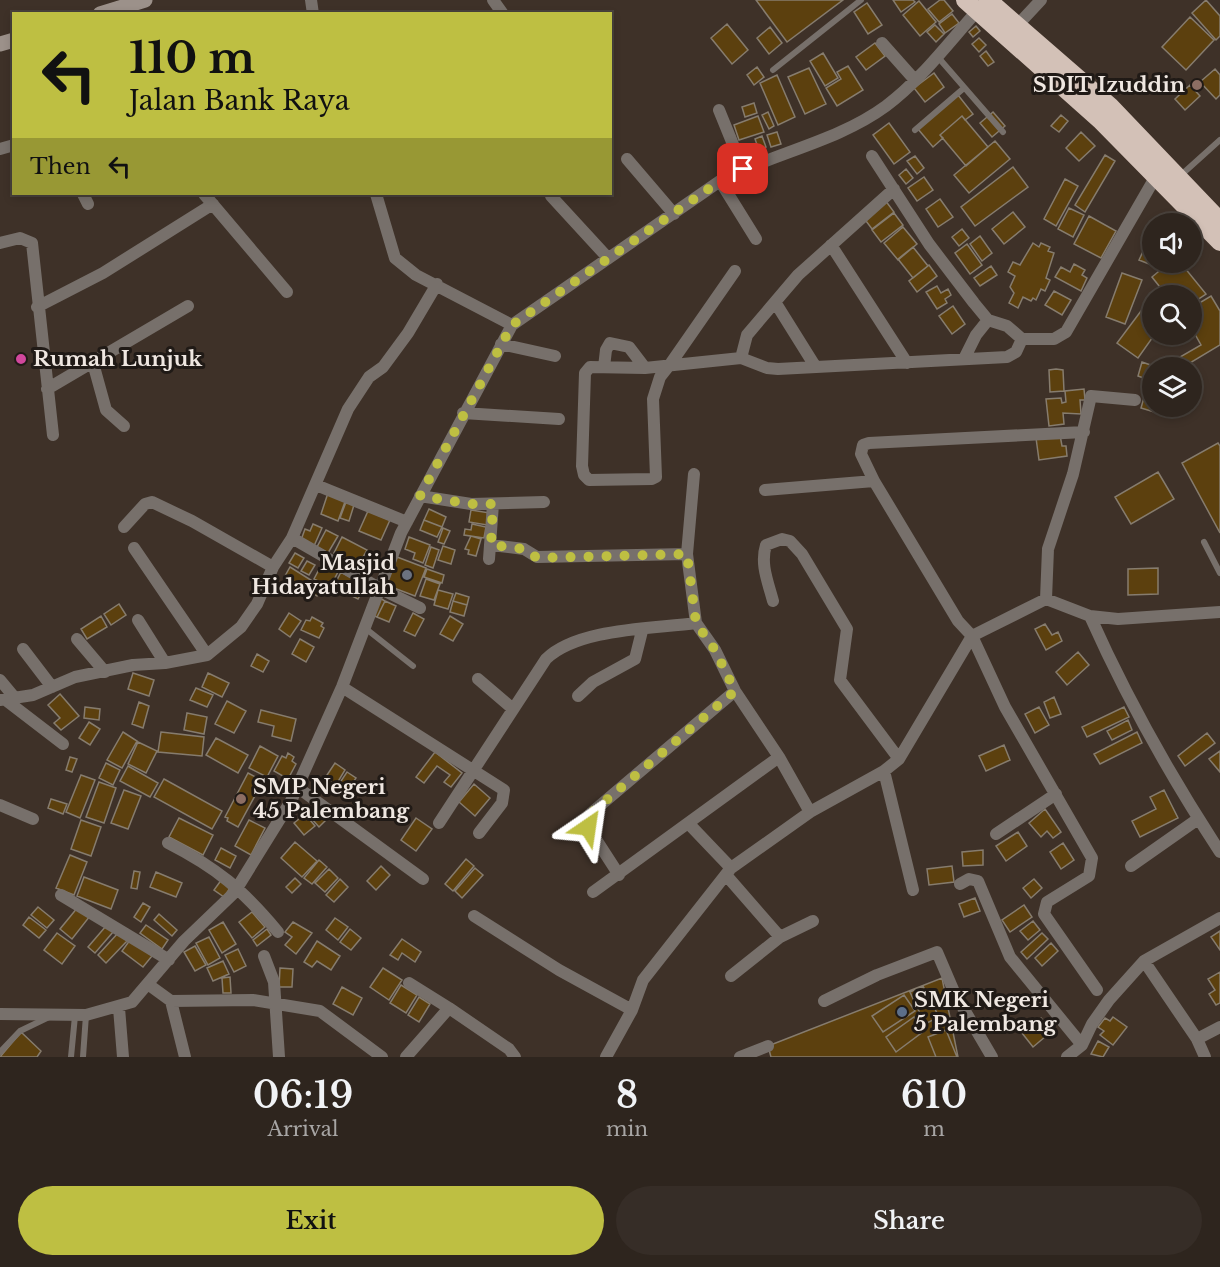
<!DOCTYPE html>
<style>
:root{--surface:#2e251e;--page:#362d27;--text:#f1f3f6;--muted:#a7a5a4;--line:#49423c;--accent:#bebf42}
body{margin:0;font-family:"Libre Baskerville",serif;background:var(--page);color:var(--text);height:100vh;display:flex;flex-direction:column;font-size:22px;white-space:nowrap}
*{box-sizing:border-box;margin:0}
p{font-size:20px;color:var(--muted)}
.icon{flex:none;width:33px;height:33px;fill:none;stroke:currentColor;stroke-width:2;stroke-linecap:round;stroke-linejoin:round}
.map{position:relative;height:1057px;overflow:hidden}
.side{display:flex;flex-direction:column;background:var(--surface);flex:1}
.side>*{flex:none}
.hud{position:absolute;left:12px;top:12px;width:600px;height:183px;border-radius:0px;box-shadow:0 3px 9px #0003,0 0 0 2px var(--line);background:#bebf42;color:#111;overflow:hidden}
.buttons{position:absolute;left:1142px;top:213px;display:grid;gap:12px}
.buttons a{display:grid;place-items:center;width:60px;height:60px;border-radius:50%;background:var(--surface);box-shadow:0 3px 9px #0003,0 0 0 2px var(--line);font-size:30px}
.pin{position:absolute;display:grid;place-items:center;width:51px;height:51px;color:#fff;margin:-26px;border-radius:12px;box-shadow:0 3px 9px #0006}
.me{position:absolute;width:66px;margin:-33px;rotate:32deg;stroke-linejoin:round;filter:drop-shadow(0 0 4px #0008)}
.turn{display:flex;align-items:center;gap:21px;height:126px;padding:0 18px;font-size:27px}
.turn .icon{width:78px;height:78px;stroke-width:2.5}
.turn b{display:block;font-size:42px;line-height:51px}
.then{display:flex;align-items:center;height:57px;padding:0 18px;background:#0003;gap:12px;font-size:22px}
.eta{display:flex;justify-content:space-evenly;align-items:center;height:102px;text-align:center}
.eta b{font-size:36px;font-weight:600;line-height:42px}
.action{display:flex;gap:12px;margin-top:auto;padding:12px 18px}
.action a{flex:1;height:69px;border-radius:36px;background:var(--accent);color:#111;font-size:24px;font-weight:600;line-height:69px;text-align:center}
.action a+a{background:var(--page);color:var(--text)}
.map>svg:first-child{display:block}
.building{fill:#5c400e;stroke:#867c6e;stroke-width:1.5}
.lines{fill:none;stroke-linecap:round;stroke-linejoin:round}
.lane{stroke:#77706b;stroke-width:6}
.street{stroke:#77706b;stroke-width:12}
.secondary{stroke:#9c918a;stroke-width:15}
.highway{stroke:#d3c1b7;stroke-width:18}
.route{stroke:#bebf42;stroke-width:10;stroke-dasharray:0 18}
.education-dot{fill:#8d6e63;stroke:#201a16;stroke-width:2}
.hotel-dot{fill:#d1479c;stroke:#201a16;stroke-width:2}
.worship-dot{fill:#6b7280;stroke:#201a16;stroke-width:2}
.service-dot{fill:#5c6f8a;stroke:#201a16;stroke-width:2}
.labels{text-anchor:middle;stroke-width:6;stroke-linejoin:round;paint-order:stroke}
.poi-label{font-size:21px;font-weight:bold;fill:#efe7e1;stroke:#201a16;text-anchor:start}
</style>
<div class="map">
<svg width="1220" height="1057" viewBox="0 0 1220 1057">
<rect width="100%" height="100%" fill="#3e3128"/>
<!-- building -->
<path class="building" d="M756 0H843L787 42Z
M893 0H913L915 2 901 12Z
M940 0H944L953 11 939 22 928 9Z
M1206 0 1220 16V36L1216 40 1192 13Z
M919 1 936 22 920 36 903 15Z
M867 3 882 25 868 34 854 12Z
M952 14 959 23 945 33 939 24Z
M1190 17 1214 40 1186 70 1162 47Z
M727 24 748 50 732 64 711 38Z
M935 25 944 34 936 42 927 32Z
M976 26 980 31 973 37 969 32Z
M770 27 782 43 769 54 757 38Z
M979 38 986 45 979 52 972 44Z
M875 43 885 56 866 70 856 57Z
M986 51 994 62 988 66 980 56Z
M823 53 838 78 825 86 810 61Z
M848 66 863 90 837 106 826 88 841 79 837 72Z
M757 67 764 77 754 85 747 75Z
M809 68 826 104 805 114 788 77Z
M1215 69 1220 75V95L1216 99 1200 82Z
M934 73 944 87 925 102 914 88Z
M777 75 795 117 778 125 760 83Z
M1190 85 1200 96 1185 110 1175 99Z
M958 95 973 114 965 120 962 116 940 135 943 138 933 147 918 129Z
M754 103 757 113 745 117 742 107Z
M768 112 774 126 769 129 762 115Z
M993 112 1005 126 992 137 980 123Z
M1061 115 1068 121 1059 132 1051 126Z
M758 116 764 132 739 140 734 125Z
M962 116 988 147 966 166 940 135Z
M889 123 910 152 894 164 873 135Z
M777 132 781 144 771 147 767 135Z
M1081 132 1095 146 1079 161 1066 148Z
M762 136 766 147 759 150 755 139Z
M995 141 1010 159 969 193 954 175Z
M1105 155 1115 161 1085 212 1075 205Z
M915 156 924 168 917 174 907 161Z
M1013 167 1028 187 975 226 961 207Z
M906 169 913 178 906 184 899 175Z
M924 177 933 190 917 201 908 188Z
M1065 179 1078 186 1056 226 1044 219Z
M940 199 953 217 938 227 926 209Z
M885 200 894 212 872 229 863 217Z
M1069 208 1084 215 1073 237 1058 229Z
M1013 212 1025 227 1004 244 992 229Z
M894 213 903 225 881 242 872 230Z
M1089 216 1116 231 1101 258 1074 244Z
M903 227 917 244 898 260 884 243Z
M962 229 969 238 959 246 952 237Z
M980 236 992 253 982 261 970 244Z
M1033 243 1039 247 1041 243 1050 247 1048 251 1054 253 1046 278 1050 280 1045 291 1041 289 1036 300 1033 298 1031 301 1023 297 1018 308 1009 303 1014 293 1010 287 1015 276 1008 272 1013 262 1020 265Z
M1147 243 1152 246V262H1159L1157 267 1139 260Z
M967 244 982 265 970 274 955 253Z
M913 247 928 266 913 278 898 259Z
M1170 262H1180L1206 294 1191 304V296H1167L1152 277Z
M1074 264 1085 270 1082 275 1087 278 1081 291 1055 277 1061 267 1070 272Z
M929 265 937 276 917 292 909 281Z
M991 266 997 275 980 286 974 278Z
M1122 273 1142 280 1125 324 1106 317Z
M937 286 941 293 948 289 951 295 945 299 947 303 937 309 926 292Z
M1054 291 1071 300 1062 315 1045 305Z
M1211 296 1220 311V345L1185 366 1180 357 1201 345 1191 327V308Z
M1150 299 1152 301V334H1155L1138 358 1117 343Z
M953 306 965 324 952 334 939 316Z
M1142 362 1159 368H1152V406H1164L1161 414 1141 408 1149 380 1138 376Z
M1056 369 1063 370 1064 391 1050 392 1049 370Z
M1084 389 1085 400H1080L1081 414 1063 413 1064 424 1049 426 1046 399 1061 398 1062 403 1066 402 1065 391Z
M1060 435 1062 446H1066L1067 456 1039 460 1036 438Z
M1218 443 1220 446V533L1182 463Z
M1158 472 1174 499 1131 524 1115 497Z
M328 493 346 499 338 521 321 514Z
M346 502 354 505 349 521 340 518Z
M429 509 446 517 442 527 424 520Z
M471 510 490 513 487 525 469 522Z
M368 511 390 520 381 540 359 531Z
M424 520 442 527 437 537 420 530Z
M313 524 322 528 314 546 301 540 305 529 310 531Z
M472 524 486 527 484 538 464 535 465 529 471 530Z
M443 528 450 531 444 544 438 542Z
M326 530 338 536 328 553 317 547Z
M471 536 481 539 476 556 468 554 469 550 465 549Z
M342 537 367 550 358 566 334 553Z
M409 537 430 545 423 563 413 559 415 553 405 549Z
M443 546 455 550 451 564 438 560Z
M431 547 439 550 433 568 425 565Z
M295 553 304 558 298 568 289 563Z
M397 557 426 568 415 596 386 585Z
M307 561 315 565 309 575 301 571Z
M323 562 339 570 330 587 314 579Z
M290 567 322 587 317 596 285 576Z
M1158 568V594L1128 595V569Z
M427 569 444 575 442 583 424 577Z
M341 572 359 582 356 587 350 584 346 593 334 586Z
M426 579 440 584 434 600 420 596Z
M359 582 366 585 358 599 346 593 350 584 356 587Z
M438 590 453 594 448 609 434 605Z
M456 593 469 597 467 605 453 601Z
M378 597 385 601 377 617 370 614Z
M385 601 396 606 389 622 377 617Z
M453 601 467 605 464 616 450 612Z
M119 604 126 615 111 625 104 614Z
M289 613 301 621 290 637 279 629Z
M413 613 424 619 415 636 404 631Z
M101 616 107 627 87 639 81 629Z
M450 616 463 624 453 641 440 634Z
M312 617 323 623 321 626 324 628 319 638 301 630 306 620 310 621Z
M1045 624 1052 635 1058 632 1062 641 1046 650 1035 629Z
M300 639 314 647 306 662 292 654Z
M1078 652 1089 665 1067 685 1056 672Z
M257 654 269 661 263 672 251 666Z
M133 673 154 680 149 696 128 689Z
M208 673 229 683 222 697 202 687Z
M196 688 213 695 207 707 190 700Z
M60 694 79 716 61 730 54 723 60 718 48 705Z
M1054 697 1061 714 1050 718 1044 702Z
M227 701 246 711 234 733 215 724Z
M139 702 149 706 143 728 132 724Z
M85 707 100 709 99 720 84 718Z
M1039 707 1049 725 1035 733 1025 714Z
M1124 707 1129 717 1087 737 1082 727Z
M261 710 296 719 291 741 272 736 274 726 258 722Z
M187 713 207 717 204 734 184 730Z
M1128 720 1132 730 1112 740 1107 731Z
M89 722 100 729 90 745 79 738Z
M123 732 137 741 122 768 107 760Z
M161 732 204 737 202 756 158 752Z
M1137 732 1142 743 1100 764 1094 754Z
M1207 733 1215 743 1185 766 1178 756Z
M216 738 248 755 238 773 206 755Z
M138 742 157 751 146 773 128 764Z
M1004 745 1010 760 986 771 979 756Z
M260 746 278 756 267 777 249 768Z
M1220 751V772L1209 759Z
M435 752 462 773 451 787 444 782 450 775 437 766 424 783 416 777Z
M288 753 294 757 292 761 296 764 288 779 274 771 282 756 286 758Z
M70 757 77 759 72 772 66 770Z
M106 763 120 770 113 785 99 778Z
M335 763 345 770 336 785 325 778Z
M128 766 158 783 150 797 120 781Z
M347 772 356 778 346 793 337 787Z
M248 773 263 781 238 827 227 821 228 818 225 817Z
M81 775 95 780 80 818 66 812Z
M164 779 222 811 212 829 154 797Z
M99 782 116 788 104 823 86 817Z
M474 784 490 798 475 816 459 802Z
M124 790 141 796 128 829 111 823Z
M1164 790 1178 818 1140 837 1132 821 1156 809 1150 797Z
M51 799 67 804 63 814 48 808Z
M1045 809 1061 832 1053 838 1047 831 1041 837 1029 823Z
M319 813 326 820 319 827 312 819Z
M305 814 315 826 304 835 294 823Z
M179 818 213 835 203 855 169 837Z
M416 818 432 829 416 851 401 840Z
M81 820 101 827 91 856 71 849Z
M249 820 265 828 251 855 235 846Z
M1018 832 1027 846 1006 861 996 846Z
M295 842 317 861 302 877 281 858Z
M1063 843 1074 860 1061 869 1050 852Z
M221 848 236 856 230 868 215 860Z
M983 850V865L963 866 962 852Z
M70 855 87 862 74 895 56 888Z
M466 859 474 866 453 891 445 884Z
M319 860 327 867 312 884 304 878Z
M381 866 390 875 376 890 367 881Z
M952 866 954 882 929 885 927 869Z
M475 868 483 875 462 898 455 891Z
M329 869 338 878 325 892 315 883Z
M134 871 140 872 137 889 131 888Z
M156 872 182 883 176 897 150 887Z
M84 877 118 890 111 909 77 896Z
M295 878 301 884 292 893 286 887Z
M222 879 232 885 224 897 214 890Z
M340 879 348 887 334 902 326 895Z
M1034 879 1042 888 1031 898 1023 888Z
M975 898 980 911 964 917 959 904Z
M143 903 150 907 141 922 134 917Z
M1024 905 1032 917 1010 932 1002 920Z
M38 907 54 920 47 928 31 915Z
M78 907 90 916 72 939 60 929Z
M252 912 265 927 252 938 239 922Z
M159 914 177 930 172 936 154 920Z
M29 917 46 930 39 938 23 925Z
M335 918 348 927 338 940 326 930Z
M1033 921 1040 930 1028 940 1020 931Z
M223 922 236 944 222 953 209 930Z
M293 922 312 933 296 954 285 945 292 937 285 932Z
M146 925 168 940 162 949 140 933Z
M106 926 113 932 95 953 88 947Z
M267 929 271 935 257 946 253 940Z
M350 929 361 938 351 950 340 942Z
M1220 931V950L1211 937Z
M57 933 75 946 62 964 44 950Z
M118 933 127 941 106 963 98 955Z
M1042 933 1048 939 1027 959 1021 952Z
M209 937 220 958 208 965 196 943Z
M402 939 421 952 415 962 402 953 398 960 390 955Z
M130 940 152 956 143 967 122 951Z
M317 941 340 956 331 970 317 961 312 967 304 962Z
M1051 943 1058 951 1042 966 1035 958Z
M195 946 206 965 195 971 184 952Z
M238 949 246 966 234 972 225 955Z
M223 961 229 974 213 981 207 968Z
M280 968 293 969 292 987H279Z
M383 968 402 980 389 1000 370 987Z
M1220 972V1003L1216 1005 1209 994 1215 990 1208 979Z
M230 977 231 993H223L222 978Z
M942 978 958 1057H771L768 1046Z
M401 985 417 995 406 1013 390 1003Z
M923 986 939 1017 925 1024 910 992Z
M342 987 362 998 353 1015 333 1004Z
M904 995 915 1011 883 1032 872 1016Z
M419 997 430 1004 419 1022 408 1015Z
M914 1017 924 1031 896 1052 886 1037Z
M1113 1017 1127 1027 1113 1045 1100 1035 1104 1031 1098 1027 1105 1018 1110 1021Z
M1041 1018 1052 1031 1033 1047 1022 1033Z
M946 1030 957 1057H936L928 1037Z
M21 1032 41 1051 37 1057H0Z
M1098 1041 1109 1047 1103 1057 1091 1054Z"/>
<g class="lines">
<!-- lane -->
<path class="lane" d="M937 56 1003 132
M773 70 861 0
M915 130 964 88
M1180 176 1220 140
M1204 542 1220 573
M365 628 413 666
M0 1052 20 1031 49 1017
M71 1057 75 1016
M83 1057 86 1015"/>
<!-- street -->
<path class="street" d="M311 0 313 14
M493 0 503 14
M1014 29 1041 0
M882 43 914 79
M719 110 743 169
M0 149 14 145
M872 156 929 244 974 303 988 320 1007 326 1022 339
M627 159 674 214
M720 181 756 239
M83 194 88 204
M204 194 287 292
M376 194 395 258 416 275 512 325
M551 196 608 258
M0 243 20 238 32 243 53 435
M831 245 907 363
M735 271 671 363 660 377 653 399 656 477 652 479 589 480 584 475 582 466 585 373 590 367 645 368 741 358 767 368 778 369 1007 357 1016 352 1022 339H1054L1066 332 1156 176
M775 302 815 366
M37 307 103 273 213 204
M501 344 555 356
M741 358 747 335 798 275 894 189
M964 359 976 335 988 320
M93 363 106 410 124 426
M604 367 606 350 610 343 629 347 645 368
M47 389 188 306
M463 413 559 419
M1084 432 869 443 863 445 861 454 874 481 958 621 972 636 1005 707 1092 858 1089 876 1047 902 1044 914 1097 990
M694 474 687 554 696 623 715 650 735 691 779 757 810 812
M316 485 407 522
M765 490 874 481
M420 496 471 504 544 502
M124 527 145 504 152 502 192 521 273 567
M292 538 379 588 420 608
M491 545 524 549 537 557 687 554
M134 548 207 655
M489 559 493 504
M1046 599 1048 549 1073 474 1091 396 1135 400
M773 601C768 582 760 564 766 545L782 539 790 541 802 554 847 629 840 680 899 759
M1090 616C1127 699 1171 777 1220 852
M138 620 165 663
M77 639 105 672
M23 649 52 687
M478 679 513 709
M0 680 15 698
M342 687 504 790 502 803 479 833
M578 696 593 682 635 659 642 631
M0 700 33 695 75 677 133 665 165 663 207 655 241 627 257 604 273 567 292 538 348 409 369 377 383 367 408 333 437 284
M7 701 63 744
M884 771 913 890
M297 787 423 879
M0 805 33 819
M439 823 546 659C578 628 652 629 696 623
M689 824 731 868
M996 834 1056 794
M168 843C217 868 242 889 278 932
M1131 866 1198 819
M619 875 588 827 590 814 735 691
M726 875 780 937 731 976
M960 884 969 879 978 881 1010 957 1082 1045
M593 892 779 757
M61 895 169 960
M474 916 559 970 632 1010
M780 937 813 921
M264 956 274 982 279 1057
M1144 961 1197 1039 1220 1027
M409 983 449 1008
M149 985 171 1001 185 1057
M171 1001 253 1000 320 1011 382 1057
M824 1001 877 975 937 952 955 994 992 1057
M119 1008 123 1057
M0 1014 86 1015 132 1002 184 941 234 893 291 801 342 687 401 533 512 325 720 181C773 153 837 142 886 106 921 80 949 42 978 10
M1197 1039 1205 1057
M406 1057 449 1008 509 1049 515 1057
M606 1057 632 1010 643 980 731 868 810 812 884 771 899 759 972 636 1046 599 1090 616 1118 619 1220 612
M740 1057 768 1046
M1067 1057 1082 1045 1092 1024 1109 1000 1144 961 1220 918"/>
<!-- secondary -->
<path class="secondary" d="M100 14 145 0
M0 44 14 40"/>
<!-- highway -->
<path class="highway" d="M965 0 1100 120 1220 242
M988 0 1110 106 1220 221"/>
</g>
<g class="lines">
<!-- route -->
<path class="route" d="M588 827 590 814 735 691 715 650 696 623 687 554 537 558 524 549 491 545 493 504H471L420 496 512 325 720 181 743 169"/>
</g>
<!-- markers -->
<g class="education-dot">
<circle cx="1197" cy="85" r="6"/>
<circle cx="241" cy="799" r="6"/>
</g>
<circle class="hotel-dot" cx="21" cy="359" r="6"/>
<circle class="worship-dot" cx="407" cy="575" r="6"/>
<circle class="service-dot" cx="902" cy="1012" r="6"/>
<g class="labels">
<!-- poi labels -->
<g class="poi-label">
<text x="1185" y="92" text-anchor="end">SDIT Izuddin</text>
<text x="33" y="366">Rumah Lunjuk</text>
<text x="395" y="570" text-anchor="end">Masjid<tspan x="395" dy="24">Hidayatullah</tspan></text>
<text x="253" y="794">SMP Negeri<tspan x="253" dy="24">45 Palembang</tspan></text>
<text x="914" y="1007">SMK Negeri<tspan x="914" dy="24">5 Palembang</tspan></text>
</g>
</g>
</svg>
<div class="buttons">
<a><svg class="icon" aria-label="sound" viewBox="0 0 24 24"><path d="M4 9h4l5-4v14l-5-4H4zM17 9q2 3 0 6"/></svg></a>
<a><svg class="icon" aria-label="search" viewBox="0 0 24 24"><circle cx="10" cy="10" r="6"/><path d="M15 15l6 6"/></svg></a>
<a><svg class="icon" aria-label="layers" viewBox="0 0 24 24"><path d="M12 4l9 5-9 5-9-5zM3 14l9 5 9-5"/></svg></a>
</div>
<div class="pin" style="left:743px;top:169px;background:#d93025"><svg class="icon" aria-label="arrive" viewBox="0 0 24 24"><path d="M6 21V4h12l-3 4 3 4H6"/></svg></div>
<svg class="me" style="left:588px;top:827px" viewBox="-20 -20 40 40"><path d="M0-17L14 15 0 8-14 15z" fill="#bebf42" stroke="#fff" stroke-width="4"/></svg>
<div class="hud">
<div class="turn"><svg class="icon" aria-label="left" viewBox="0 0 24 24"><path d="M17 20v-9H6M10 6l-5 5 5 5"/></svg><div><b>110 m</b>Jalan Bank Raya</div></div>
<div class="then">Then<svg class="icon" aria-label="left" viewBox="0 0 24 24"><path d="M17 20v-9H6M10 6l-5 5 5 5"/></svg></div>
</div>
</div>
<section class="side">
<div class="eta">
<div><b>06:19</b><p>Arrival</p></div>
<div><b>8</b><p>min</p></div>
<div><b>610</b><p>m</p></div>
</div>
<div class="action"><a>Exit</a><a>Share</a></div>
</section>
